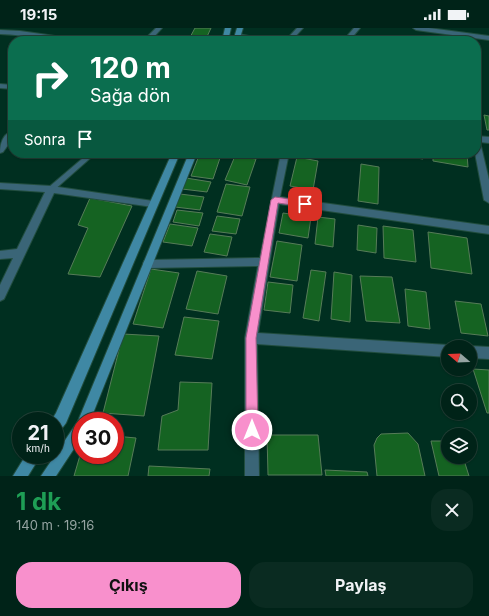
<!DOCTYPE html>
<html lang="tr">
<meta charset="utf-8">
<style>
:root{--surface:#002318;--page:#0a2b21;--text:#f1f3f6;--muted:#95a4a2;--line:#224037;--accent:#f890cc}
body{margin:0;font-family:Inter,sans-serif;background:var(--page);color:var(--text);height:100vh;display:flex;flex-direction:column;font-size:15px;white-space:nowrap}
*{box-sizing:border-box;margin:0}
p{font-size:13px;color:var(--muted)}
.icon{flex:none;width:22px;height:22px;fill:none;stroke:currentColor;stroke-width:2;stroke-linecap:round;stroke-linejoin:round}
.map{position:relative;height:448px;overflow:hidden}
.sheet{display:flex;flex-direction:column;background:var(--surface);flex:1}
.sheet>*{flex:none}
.top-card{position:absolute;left:8px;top:8px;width:473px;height:122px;border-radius:16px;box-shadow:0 1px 3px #0004,0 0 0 1px var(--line);background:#0b6e4f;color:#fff;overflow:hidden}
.needle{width:26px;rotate:289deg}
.fabs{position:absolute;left:441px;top:312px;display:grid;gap:8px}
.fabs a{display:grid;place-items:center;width:36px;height:36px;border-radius:50%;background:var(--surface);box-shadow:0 1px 3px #0004,0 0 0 1px var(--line);font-size:20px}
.speed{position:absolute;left:12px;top:384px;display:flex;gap:8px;font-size:20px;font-weight:700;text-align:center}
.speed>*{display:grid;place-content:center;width:52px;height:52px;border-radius:50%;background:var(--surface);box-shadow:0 1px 3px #0004,0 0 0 1px var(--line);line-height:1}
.speed small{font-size:10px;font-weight:400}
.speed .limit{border:6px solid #d22;background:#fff;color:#111}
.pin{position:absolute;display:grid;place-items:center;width:34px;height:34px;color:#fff;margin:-17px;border-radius:8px;box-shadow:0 2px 6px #0006}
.me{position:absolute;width:44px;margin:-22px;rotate:0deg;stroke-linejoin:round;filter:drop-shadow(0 0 3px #0008)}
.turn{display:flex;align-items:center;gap:14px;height:84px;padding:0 16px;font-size:18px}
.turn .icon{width:52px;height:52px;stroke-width:2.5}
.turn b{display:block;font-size:28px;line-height:34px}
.then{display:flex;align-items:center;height:38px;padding:0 16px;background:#0003;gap:8px;font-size:15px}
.round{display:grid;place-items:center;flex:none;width:42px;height:42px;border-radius:16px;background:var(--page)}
.head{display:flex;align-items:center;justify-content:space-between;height:68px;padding:0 16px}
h1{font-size:24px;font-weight:700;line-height:30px;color:#1e9e55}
.primary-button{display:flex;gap:8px;margin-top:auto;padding:8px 16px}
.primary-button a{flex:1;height:46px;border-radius:16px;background:var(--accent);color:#111;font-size:16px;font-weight:700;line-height:46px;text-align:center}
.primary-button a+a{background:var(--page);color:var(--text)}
.status{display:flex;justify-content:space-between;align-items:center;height:28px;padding:0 20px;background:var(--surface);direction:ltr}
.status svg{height:11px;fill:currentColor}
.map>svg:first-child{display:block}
.building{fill:#156322;stroke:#567c58}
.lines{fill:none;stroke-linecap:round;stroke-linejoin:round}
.lane-casing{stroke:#214d3e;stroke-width:2}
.street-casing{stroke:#214d3e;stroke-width:2}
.secondary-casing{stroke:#214d3e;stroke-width:2}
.lane{fill:#3a6577;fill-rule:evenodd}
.street{fill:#3a6577;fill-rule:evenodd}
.secondary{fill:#3f88a4;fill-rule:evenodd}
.route{fill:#f890cc;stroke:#a15e85}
</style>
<div class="status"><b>19:15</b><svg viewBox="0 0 49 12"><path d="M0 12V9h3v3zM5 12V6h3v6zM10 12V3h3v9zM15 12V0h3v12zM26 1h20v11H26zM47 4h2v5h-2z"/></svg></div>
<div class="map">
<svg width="489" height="448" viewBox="0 0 489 448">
<rect width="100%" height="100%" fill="#002f20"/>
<!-- building -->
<path class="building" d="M195 0H211L205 13H188Z
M484 87 489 88V102H487Z
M200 125 221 127 213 151 191 148Z
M231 125H260L258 130Z
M389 125H423V131L389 126Z
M433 125H467L468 139 433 133Z
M235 128 256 131 247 157 225 152Z
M297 129 318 133 313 162 290 158Z
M361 136 379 139 378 176 358 173Z
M186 150 211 154 207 164 182 161Z
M226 156 250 159 242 188 217 184Z
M180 166 204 169 200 182 175 179Z
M90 170 132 178 100 249 68 246 88 200 78 197Z
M177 182 203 185 199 198 173 194Z
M283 185 311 189 308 210 279 205Z
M217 188 240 191 236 206 212 203Z
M318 189 335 191 333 219 315 216Z
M170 196 198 200 192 218 163 214Z
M358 197 377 200 376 225 357 222Z
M383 198 413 202 416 234 384 230Z
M428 204 467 210 472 246 431 240Z
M210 206 232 209 227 228 204 224Z
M277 213 302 217 297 253 270 249Z
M151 241 179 245 163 300 133 296Z
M311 242 326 244 319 293 303 290Z
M197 243 227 248 218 286 186 281Z
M334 244 352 247 350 294 331 291Z
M360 248 392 249 400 295 366 293Z
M268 254 293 257 290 285 264 282Z
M405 261 426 264 430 301 408 298Z
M455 273 481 276 488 308 461 305Z
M184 289 219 293 212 331 175 327Z
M123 306 159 308 144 388 103 385Z
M473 341 489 342V385H487Z
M180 354 212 355 208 422H158L162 388 178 382Z
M408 405 418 416 425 448H377L374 417 377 410 381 406Z
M267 407H318L322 447H268Z
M115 408 136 410 128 448H74L81 424V427H115Z
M431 413H448V429H463L469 448H439Z
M149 438 210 441 209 448H148Z
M325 442 367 444 368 448H326Z"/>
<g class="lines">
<!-- lane casing -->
<g class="lane-casing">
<path id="lane" d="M89 125H96L53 163H49L48 161 49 159Z"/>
</g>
<!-- street casing -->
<g class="street-casing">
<path id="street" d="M156 0H162L150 13H143Z
M297 0H303L291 13H285Z
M354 0H360L349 13H343Z
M413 0H429L489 8V12L416 2Z
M0 2 20 3 76 11 79 13C53 13 27 7 0 6Z
M238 6 266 11 269 13H255L236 9 235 8Z
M0 56 13 57V61L0 60Z
M13 102V110L3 124 0 125C0 115 3 106 13 102Z
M476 108 489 109V115L480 114 489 152V175L484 172 475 125H476Z
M281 125H289L280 169 489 198V206L279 176 258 305 448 317 452 319H448V329L257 316 259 448H245V310L258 238 148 240 144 239 143 236 144 233 148 232 260 230Z
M0 155 51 158 153 173 158 176 153 179 54 165 4 271 0 273V257L13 230 0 231V223L17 221 45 164 0 161Z
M470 318 489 319V331L470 330V319H468Z"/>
</g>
<!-- secondary casing -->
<g class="secondary-casing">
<path id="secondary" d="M225 0H231L228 13H222Z
M237 0H243L239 13H233Z
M172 125H180L66 395 60 403 55 405V393H51L56 385Z
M189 125H197L90 393H81V410L56 448H41L78 393Z
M26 427H41L28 448H13Z"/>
</g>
<!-- lane -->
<use href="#lane" class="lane"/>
<!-- street -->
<use href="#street" class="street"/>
<!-- secondary -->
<use href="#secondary" class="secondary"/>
</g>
<!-- route -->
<path class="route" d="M275 169 305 173 309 176 305 179 278 175 256 310 258 402 256 406 252 408 248 406 246 402V310L271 172Z"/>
</svg>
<div class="fabs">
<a><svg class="needle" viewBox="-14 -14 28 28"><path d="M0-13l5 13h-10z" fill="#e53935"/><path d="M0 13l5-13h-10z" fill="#95a4a2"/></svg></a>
<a><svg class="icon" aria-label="search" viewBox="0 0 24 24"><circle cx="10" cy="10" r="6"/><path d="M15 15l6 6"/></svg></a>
<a><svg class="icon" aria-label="layers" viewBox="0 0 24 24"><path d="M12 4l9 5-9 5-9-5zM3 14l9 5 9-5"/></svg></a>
</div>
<div class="speed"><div>21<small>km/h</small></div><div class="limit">30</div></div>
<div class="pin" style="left:305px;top:176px;background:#d93025"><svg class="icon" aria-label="arrive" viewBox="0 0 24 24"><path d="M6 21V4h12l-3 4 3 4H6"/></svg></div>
<svg class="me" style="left:252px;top:402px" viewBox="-20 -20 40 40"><circle r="17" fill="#f890cc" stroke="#fff" stroke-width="3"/><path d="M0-11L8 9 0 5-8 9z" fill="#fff"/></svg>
<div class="top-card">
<div class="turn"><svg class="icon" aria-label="right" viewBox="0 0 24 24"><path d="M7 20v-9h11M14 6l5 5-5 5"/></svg><div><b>120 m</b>Sağa dön</div></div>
<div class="then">Sonra<svg class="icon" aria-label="arrive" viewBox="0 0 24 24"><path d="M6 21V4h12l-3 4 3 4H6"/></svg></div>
</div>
</div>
<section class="sheet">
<div class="head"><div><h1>1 dk</h1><p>140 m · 19:16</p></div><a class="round"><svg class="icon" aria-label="close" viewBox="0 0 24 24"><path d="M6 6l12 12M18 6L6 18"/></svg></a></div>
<div class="primary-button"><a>Çıkış</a><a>Paylaş</a></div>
</section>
